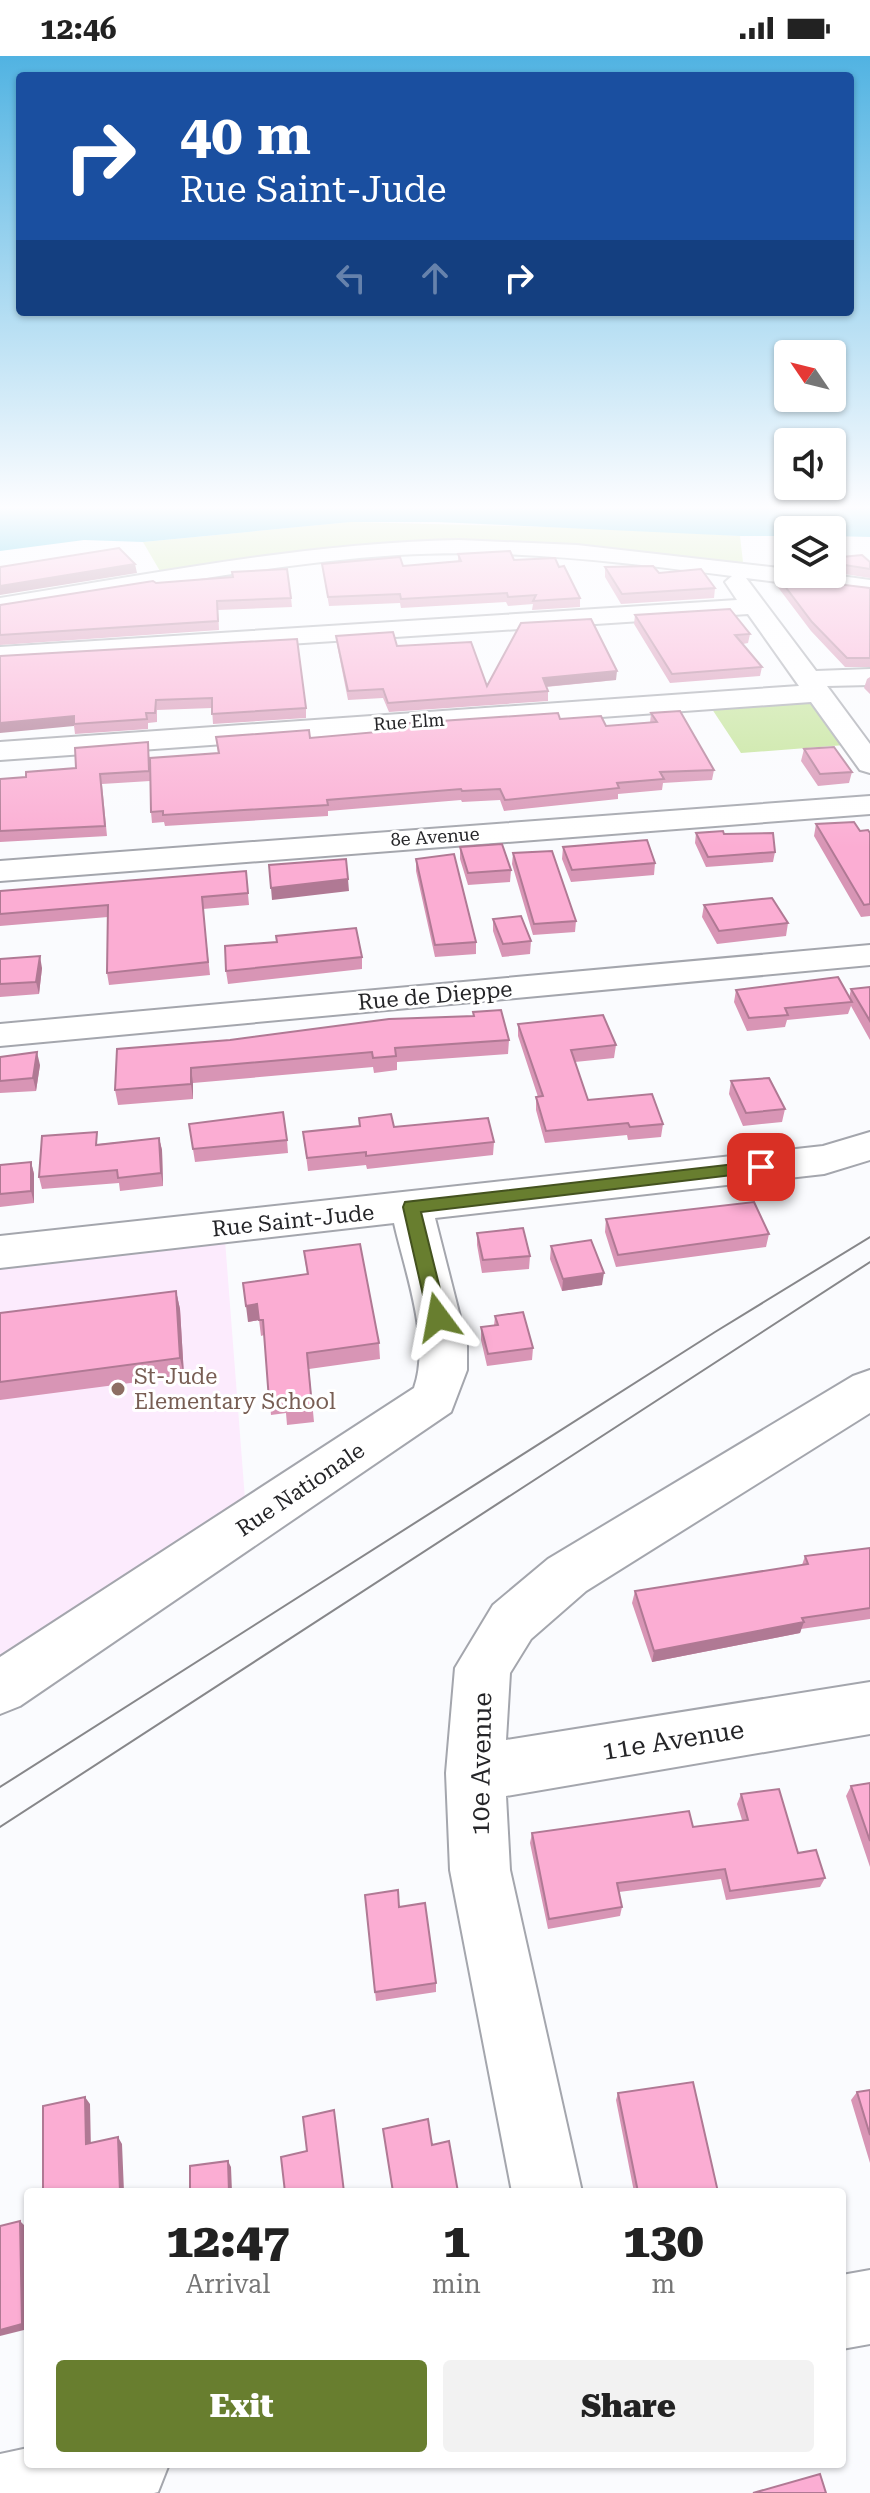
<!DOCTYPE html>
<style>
:root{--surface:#fff;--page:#f2f2f2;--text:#222;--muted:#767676;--accent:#687e2f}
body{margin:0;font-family:"Roboto Serif",serif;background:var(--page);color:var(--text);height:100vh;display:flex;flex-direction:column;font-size:30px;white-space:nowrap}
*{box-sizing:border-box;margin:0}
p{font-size:26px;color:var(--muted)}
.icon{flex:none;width:44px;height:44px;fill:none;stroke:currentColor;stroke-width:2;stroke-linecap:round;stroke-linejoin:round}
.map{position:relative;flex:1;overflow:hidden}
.drawer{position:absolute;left:24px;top:2132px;width:822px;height:280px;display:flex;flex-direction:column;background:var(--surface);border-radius:8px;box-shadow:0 2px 6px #0004}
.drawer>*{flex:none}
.banner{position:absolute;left:16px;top:16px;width:838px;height:244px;border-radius:8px;box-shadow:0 2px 6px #0004;background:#1a4fa0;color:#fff;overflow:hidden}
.needle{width:52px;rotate:305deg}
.buttons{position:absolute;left:774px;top:284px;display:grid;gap:16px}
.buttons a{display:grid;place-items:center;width:72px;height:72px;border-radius:8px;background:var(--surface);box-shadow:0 2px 6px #0004;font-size:40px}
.pin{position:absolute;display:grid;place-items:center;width:68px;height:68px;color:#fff;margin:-34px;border-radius:16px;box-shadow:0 4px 12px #0006}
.me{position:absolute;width:88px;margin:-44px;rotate:347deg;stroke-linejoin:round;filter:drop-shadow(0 0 6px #0008)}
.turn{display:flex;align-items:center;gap:28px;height:168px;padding:0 32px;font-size:36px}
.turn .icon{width:104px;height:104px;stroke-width:2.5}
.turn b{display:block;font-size:56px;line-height:68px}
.lanes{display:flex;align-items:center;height:76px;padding:0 32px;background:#0003;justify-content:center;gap:40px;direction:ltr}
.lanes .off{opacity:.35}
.eta{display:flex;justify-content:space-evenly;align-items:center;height:136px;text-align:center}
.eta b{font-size:48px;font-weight:800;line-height:56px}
.action{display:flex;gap:16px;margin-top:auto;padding:16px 32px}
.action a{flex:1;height:92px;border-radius:8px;background:var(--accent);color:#fff;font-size:32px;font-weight:800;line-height:92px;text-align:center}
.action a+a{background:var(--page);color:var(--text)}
.status{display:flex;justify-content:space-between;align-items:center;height:56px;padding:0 40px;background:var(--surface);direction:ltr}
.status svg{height:22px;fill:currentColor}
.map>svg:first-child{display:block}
.education{fill:#fcebfd}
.green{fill:#c2e395}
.water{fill:#0fb2da}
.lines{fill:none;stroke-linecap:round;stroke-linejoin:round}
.minor-casing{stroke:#a4a6ad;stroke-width:4}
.minor{fill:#fff;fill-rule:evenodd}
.tram{stroke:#87878a;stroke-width:2}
.wall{fill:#d895b5}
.shaded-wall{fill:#b07994}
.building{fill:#fbadd3;stroke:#b07994;stroke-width:2}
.route{fill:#687e2f;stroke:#44521f;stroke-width:2}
.education-dot{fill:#8d6e63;stroke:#fff;stroke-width:3}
.labels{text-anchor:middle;stroke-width:6;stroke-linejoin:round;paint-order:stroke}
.far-street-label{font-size:18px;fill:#252528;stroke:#fff}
.street-label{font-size:22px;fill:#252528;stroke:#fff}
.education-label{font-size:22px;fill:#785e54;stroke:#fff;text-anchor:start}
.near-street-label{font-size:26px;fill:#252528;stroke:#fff}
</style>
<div class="status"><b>12:46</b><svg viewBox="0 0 49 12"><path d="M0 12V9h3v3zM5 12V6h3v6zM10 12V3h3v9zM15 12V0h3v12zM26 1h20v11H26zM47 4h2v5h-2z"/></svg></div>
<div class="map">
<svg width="870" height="2437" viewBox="0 0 870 2437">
<rect width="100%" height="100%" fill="#fafbfe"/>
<!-- education -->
<path class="education" d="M224 1171 247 1469 0 1632V1196Z"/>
<!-- green -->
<path class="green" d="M351 466 627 473 740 480 744 515 561 496 398 492 164 522 143 486Z
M814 639 845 689 741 697 708 647Z"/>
<!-- water -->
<path class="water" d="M0 451H870V481L832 480V474H788V480H740L437 466H351L143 486 84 484 0 495Z"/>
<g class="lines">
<!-- minor casing -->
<g class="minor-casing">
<path id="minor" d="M459 484 577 489 788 513V518H826L870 524V538L746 522 816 615 870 613V629L827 630 870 688V717L860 714 811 646 0 704V686L799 630 748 558 0 607V591L737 544 725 526 732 520C621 506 509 492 398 499 264 508 132 536 0 556V542C153 518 304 487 459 484Z
M870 740V758L0 825V805Z
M870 889V909L0 990V968Z
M870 1076V1104L824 1118 435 1162 467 1288V1314L451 1356 20 1650 0 1658V1601L414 1332C431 1284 405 1216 394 1167L0 1212V1180L823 1090Z
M870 1314V1357L586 1535 531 1583 510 1617 506 1684 870 1626V1678L506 1740 510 1814 582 2136H512L450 1814 446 1717 455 1612 493 1549 548 1503 853 1320Z
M870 2214V2288L842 2293V2219Z
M28 2392V2408H169L158 2436 154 2437H0V2398Z"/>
</g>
<!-- minor -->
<use href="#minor" class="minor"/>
<!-- tram -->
<path class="tram" d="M0 1731 715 1276 870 1181
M0 1771 870 1206"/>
</g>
<!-- wall -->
<path class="wall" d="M458 498 514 504 559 511 580 542V551L532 554 533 548 508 550 506 546 401 552 400 547 329 550 322 508 403 510 458 505Z
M832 502 870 506V522L832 516Z
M605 511 659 517 715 532 714 542 621 548 605 521Z
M778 521 870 532V611H845L811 575 777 530Z
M156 527 291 542 292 551 218 554 219 574 0 589V549Z
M635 559 750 578 748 587 743 588 762 611 760 620 670 627 634 568Z
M336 580 397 590 487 630 616 624 546 631 548 635V645L389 656 383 642 348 644 337 589Z
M0 600 306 652V662L213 668 212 652 157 654V666L148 667V673L75 678 74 670Z
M870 621V638L864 632 867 623Z
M651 657 714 714 712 724 663 727 662 734 618 738V743L504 755 500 744 462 746 461 744 328 755V760L165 770 164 766 152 767 151 756 150 725 102 728 107 780 0 786V723L26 721 76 712 148 686 150 710 218 697 216 681 310 682 397 674V668L560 663 606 670 650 667Z
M804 693 852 716 849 727 818 730 801 705Z
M816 768 870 777V860L861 861 814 780Z
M696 777 724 778 775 796 773 806 706 811 695 787Z
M460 791 511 814 510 826 468 829 460 803Z
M563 791 655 807 654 819 571 826 562 803Z
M513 797 576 865 575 876 533 879 512 808Z
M416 803 476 886V898L435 901 416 815Z
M246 815 249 849 203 853 210 919 109 929 107 917 108 861 0 870V835Z
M704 849 788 867 786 880 717 888 702 861Z
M493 863 531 885 530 898 502 901 493 875Z
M362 901V913L228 928 226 915Z
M0 903 42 912 39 938 0 941Z
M870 931V984L851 950 848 958 787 964 785 971 747 975 734 946 736 934 849 942 851 933Z
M473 956 509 984 508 998 397 1006V1014L374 1017 373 1011 193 1027V1043L118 1049 115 1034 230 984 473 960Z
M518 968 616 989 614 1002 575 1006 588 1044 663 1068 661 1081 628 1084 627 1079 545 1087 536 1054V1041H538L518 980Z
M0 1001 40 1009 36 1035 0 1037Z
M731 1025 785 1053 782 1066 743 1070 729 1038Z
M359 1062 394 1071 494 1086 493 1099 367 1113 366 1109 308 1115 303 1076 359 1070Z
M189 1068 287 1084 288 1097 195 1106Z
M159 1082 162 1094 163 1130 120 1135 119 1127 42 1133 39 1121 99 1088Z
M31 1106 34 1118V1147L0 1151V1109Z
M606 1163 769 1178 766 1191 616 1211 605 1176Z
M477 1177 530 1200 529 1213 482 1217 477 1189Z
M551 1190 602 1229 562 1235 550 1203Z
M304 1195 379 1287 380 1303 309 1313 314 1366 287 1369 286 1357 271 1359 264 1279 261 1280 259 1264 248 1266 307 1218Z
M176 1235 180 1253 184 1320 0 1344V1257Z
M495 1260 533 1292 532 1304 487 1310 481 1284V1271L494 1270Z
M870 1492V1563L801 1573 800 1577 652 1606 632 1547 635 1535 802 1509 805 1500Z
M870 1727V1811L846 1740 851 1730Z
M741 1738 798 1797 825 1822 820 1831 726 1844 721 1823 619 1836 622 1851 620 1860 548 1873 530 1787 532 1777 693 1771 742 1764 737 1748Z
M365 1839 399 1851 436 1927V1936L376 1945Z
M870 2034V2107L851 2044 857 2036Z
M618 2037 718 2136H634L616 2044Z"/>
<!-- shaded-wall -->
<path class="shaded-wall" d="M135 508 137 517 0 539V530Z
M617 615 616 624 542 631 543 622Z
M74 660V670L0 677V667Z
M348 823 349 835 272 844 271 832Z
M40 900 42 912 39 938 36 926Z
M37 996 40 1009 36 1035 33 1022Z
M191 1012 193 1027V1043L191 1028Z
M159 1082 162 1094 163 1130 161 1117Z
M31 1106 34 1118V1147L31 1135Z
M604 1217 602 1229 562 1235 563 1223Z
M176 1235 180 1253 184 1320 180 1302Z
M257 1248 259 1264 248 1266 246 1250Z
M804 1566 800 1577 652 1606 654 1595Z
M85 2041 90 2048 91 2095 86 2088Z
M118 2081 122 2088 124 2136H120Z
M228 2105 231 2111 232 2136H229Z
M20 2165 26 2171 28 2273 0 2280V2274Z"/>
<!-- building -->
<path class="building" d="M119 492 135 508 0 530V511Z
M510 495 514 504 555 502 559 511 564 510 580 542 533 545 536 539 508 541 507 537 401 543 400 538 328 541 322 508 400 501 403 510 461 505 458 498Z
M862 499 870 506V513L832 507V502Z
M653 510 659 517 701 513 715 532 622 538 605 511Z
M287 513 291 542 217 545 218 565 0 579V549L153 525 156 527 207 523 233 521 232 516Z
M778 521 870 532V602H847L812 566Z
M730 553 750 578 735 579 762 611 672 618 635 559Z
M591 563 617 615 543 622 548 635 388 647 383 633 348 635 336 580 393 576 397 590 471 586 487 630 521 567Z
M297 583 306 652 212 658V642L156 644 155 657H146L147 663 74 668V660L0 667V600Z
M680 655 714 714 660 716 664 723 617 727 619 732 505 744 500 733 462 735 461 733 327 744 328 749 163 759V755L151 756 150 702 219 697 216 681 309 674 310 682 400 674 397 668 558 657 560 663 601 660 606 670 657 666 651 657Z
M148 686 149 715 100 718 105 770 0 775V723L26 721V716L76 712 75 692Z
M834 691 852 716 820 718 804 693Z
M854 766 860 775 868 774 870 777V848L864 849 816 768Z
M723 775 724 778 773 777 775 796 708 801 696 777Z
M647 784 655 807 572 814 563 791Z
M502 788 511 814 468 817 460 791Z
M552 795 576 865 534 868 513 797Z
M454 798 476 886 435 889 416 803Z
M346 803 348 823 271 832 269 809Z
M246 815 248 837 202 841 208 906 107 917 108 849 0 858V835Z
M772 842 788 867 719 875 704 849Z
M521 860 531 885 503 888 493 863Z
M356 872 362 901 226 915 225 890 277 886 276 880Z
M40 900 36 926 0 928V903Z
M838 921 852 946 785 952 788 959 749 962 736 934Z
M870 931V965L851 933Z
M501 954 509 984 395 992 396 1000 373 1002 372 996 191 1012V1028L115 1034 117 993 230 984 389 963 474 960 473 956Z
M603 959 616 989 571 994 588 1044 652 1038 663 1068 630 1071 628 1067 546 1075 536 1041 543 1040 518 968Z
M37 996 33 1022 0 1025V1001Z
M769 1022 785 1053 746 1057 731 1025Z
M283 1056 287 1084 193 1093 189 1068Z
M391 1058 394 1071 488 1062 494 1086 366 1100V1096L307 1102 303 1076 360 1070 359 1062Z
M97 1076 96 1089 159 1082 161 1117 118 1122 117 1114 39 1121 42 1080Z
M31 1106V1135L0 1138V1109Z
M754 1146 769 1178 618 1199 606 1163Z
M523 1172 530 1200 483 1204 477 1177Z
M591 1184 604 1217 563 1223 551 1190Z
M360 1188 379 1287 307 1297 312 1350 286 1353 284 1342 269 1344 263 1264H259L257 1248 246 1250 243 1227 308 1218 304 1195Z
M176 1235 180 1302 0 1326V1257Z
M523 1256 533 1292 488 1298 481 1271 498 1269 495 1260Z
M870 1492V1552L802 1562 804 1566 654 1595 635 1535 808 1508 805 1500Z
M870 1727V1785L851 1730Z
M779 1733 798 1797 816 1794 825 1822 730 1835 725 1813 617 1827 622 1851 549 1863 532 1777 689 1755 693 1771 748 1764 741 1738Z
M398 1834 399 1851 425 1847 436 1927 375 1936 365 1839Z
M693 2026 718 2136H638L618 2037Z
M870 2034V2079L857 2036Z
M85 2041 86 2088 118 2081 120 2136H43V2050Z
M334 2054 344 2136H285L281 2101 307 2095 303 2061Z
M428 2063 432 2089 449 2085 458 2136H393L383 2073Z
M228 2105 229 2136H190V2110Z
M20 2165 22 2268 0 2274V2170Z
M820 2418 826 2437H753Z"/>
<!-- sky -->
<linearGradient id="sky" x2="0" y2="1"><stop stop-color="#51b3e2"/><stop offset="0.57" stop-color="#fdfdff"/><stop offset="1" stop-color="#fdfdff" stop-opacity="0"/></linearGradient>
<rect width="870" height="792" fill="url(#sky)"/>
<!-- route -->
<path class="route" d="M761 1105 767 1107 769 1111 767 1115 421 1156 447 1261 438 1268 428 1261 403 1151 405 1146Z"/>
<!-- markers -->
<circle class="education-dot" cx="118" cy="1333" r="8"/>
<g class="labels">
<!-- far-street labels -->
<g class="far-street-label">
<text transform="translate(409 666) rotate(-4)" y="6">Rue Elm</text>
<text transform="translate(435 781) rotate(-4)" y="6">8e Avenue</text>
</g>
<!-- street labels -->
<g class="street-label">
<text transform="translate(435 939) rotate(-5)" y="8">Rue de Dieppe</text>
<text transform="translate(293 1164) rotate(-6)" y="8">Rue Saint-Jude</text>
<text transform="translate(300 1433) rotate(-34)" y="8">Rue Nationale</text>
</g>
<!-- education labels -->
<g class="education-label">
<text x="134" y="1328">St-Jude<tspan x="134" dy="25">Elementary School</tspan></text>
</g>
<!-- near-street labels -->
<g class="near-street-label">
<text transform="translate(673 1684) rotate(-9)" y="9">11e Avenue</text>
<text transform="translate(481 1708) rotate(-89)" y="9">10e Avenue</text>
</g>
</g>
</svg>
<div class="buttons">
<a><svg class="needle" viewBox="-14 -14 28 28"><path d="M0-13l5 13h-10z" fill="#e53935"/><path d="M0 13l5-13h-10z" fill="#767676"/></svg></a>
<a><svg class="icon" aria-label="sound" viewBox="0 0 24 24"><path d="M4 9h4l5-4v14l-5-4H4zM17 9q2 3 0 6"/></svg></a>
<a><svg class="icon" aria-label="layers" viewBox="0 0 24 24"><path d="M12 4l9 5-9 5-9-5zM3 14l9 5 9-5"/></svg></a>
</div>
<div class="pin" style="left:761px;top:1111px;background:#d93025"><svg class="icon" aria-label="arrive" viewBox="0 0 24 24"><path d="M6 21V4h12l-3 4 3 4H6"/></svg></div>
<svg class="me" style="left:438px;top:1261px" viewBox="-20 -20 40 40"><path d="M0-17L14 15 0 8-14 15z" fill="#687e2f" stroke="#fff" stroke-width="4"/></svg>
<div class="banner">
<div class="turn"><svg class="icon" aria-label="right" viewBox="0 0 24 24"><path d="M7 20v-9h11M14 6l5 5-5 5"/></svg><div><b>40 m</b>Rue Saint-Jude</div></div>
<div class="lanes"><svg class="icon off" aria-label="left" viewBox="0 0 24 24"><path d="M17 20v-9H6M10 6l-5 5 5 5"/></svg><svg class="icon off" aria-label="ahead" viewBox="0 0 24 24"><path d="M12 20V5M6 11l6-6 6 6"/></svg><svg class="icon" aria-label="right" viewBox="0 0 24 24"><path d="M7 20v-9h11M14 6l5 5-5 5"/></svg></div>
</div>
<section class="drawer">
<div class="eta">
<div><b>12:47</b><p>Arrival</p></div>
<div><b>1</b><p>min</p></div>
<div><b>130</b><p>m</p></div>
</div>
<div class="action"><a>Exit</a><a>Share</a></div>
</section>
</div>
